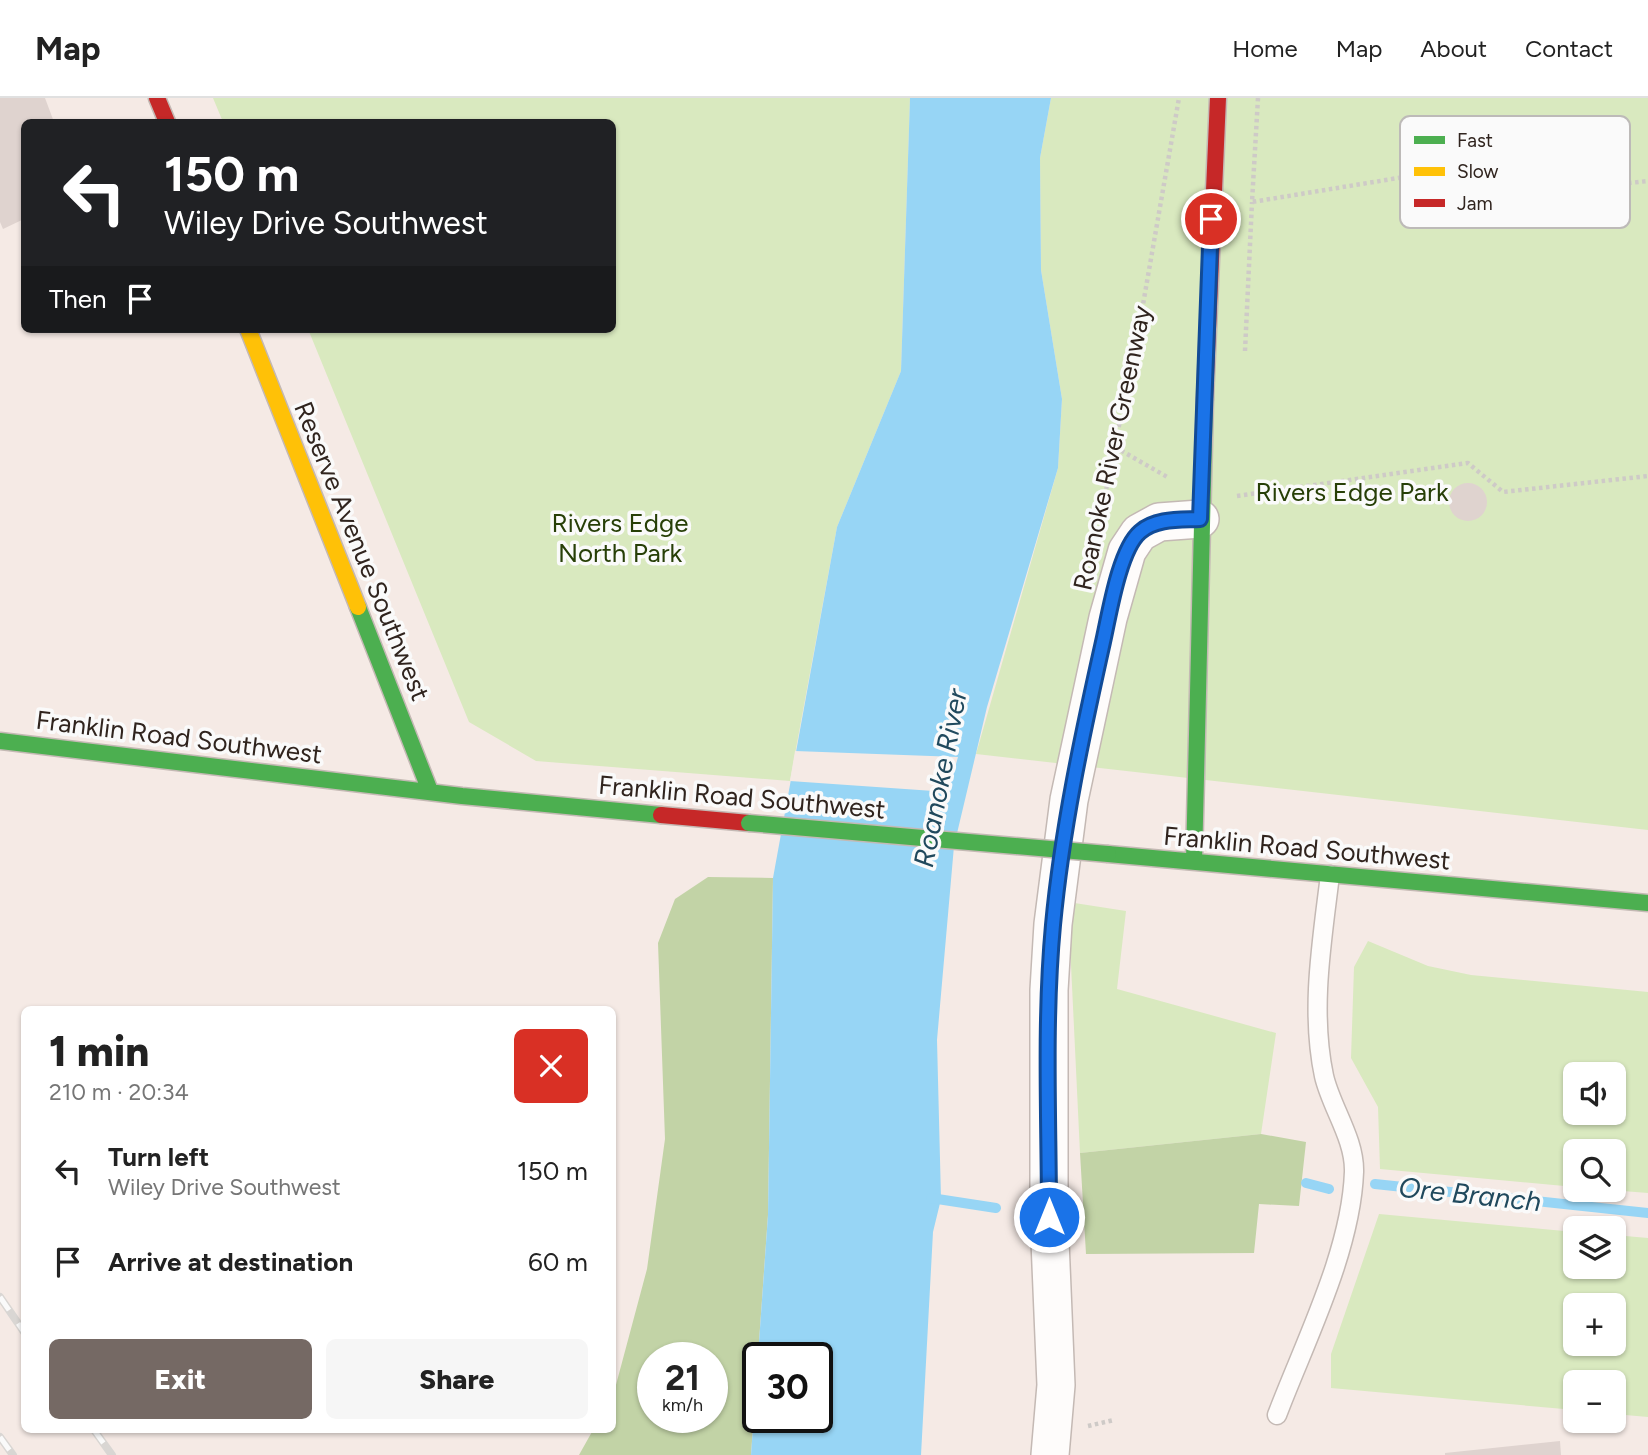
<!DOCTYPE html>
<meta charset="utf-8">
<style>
:root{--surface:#fff;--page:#f6f6f6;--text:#222;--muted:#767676;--line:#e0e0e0;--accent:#756964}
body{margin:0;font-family:Figtree,sans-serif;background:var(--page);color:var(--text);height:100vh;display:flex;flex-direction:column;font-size:26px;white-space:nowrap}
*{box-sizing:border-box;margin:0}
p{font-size:23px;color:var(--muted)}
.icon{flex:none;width:38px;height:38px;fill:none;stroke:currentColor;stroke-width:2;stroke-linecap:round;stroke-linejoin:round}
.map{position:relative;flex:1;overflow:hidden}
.sheet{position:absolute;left:21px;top:908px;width:595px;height:427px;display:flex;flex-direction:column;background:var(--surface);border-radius:10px;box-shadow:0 2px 5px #0004}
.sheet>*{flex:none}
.guide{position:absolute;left:21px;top:21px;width:595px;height:214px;border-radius:10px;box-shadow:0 2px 5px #0004;background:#202124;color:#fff;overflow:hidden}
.buttons{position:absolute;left:1563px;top:964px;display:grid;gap:14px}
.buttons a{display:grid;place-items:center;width:63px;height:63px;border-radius:10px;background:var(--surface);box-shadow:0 2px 5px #0004;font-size:35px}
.speed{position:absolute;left:637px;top:1244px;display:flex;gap:14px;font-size:35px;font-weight:700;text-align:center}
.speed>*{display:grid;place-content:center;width:91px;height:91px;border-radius:50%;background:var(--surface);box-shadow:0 2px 5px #0004;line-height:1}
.speed small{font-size:18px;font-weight:400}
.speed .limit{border:4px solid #111;border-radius:10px;background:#fff;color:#111}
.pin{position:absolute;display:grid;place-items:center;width:60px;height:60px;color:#fff;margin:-30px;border:4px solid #fff;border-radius:50%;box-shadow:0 2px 7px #0007}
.me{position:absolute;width:77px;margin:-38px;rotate:0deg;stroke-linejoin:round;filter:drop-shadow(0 0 5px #0008)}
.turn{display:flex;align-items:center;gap:24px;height:147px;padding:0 28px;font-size:32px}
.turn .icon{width:91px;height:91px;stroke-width:2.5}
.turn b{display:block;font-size:49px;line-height:60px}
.then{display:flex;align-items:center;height:66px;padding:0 28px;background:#0003;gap:14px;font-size:26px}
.round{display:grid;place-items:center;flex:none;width:74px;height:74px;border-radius:10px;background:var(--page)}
.overview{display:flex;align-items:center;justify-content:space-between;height:119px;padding:0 28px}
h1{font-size:42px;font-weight:800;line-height:52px}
.button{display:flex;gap:14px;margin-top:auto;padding:14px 28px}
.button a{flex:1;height:80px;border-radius:10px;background:var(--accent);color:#fff;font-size:28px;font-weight:800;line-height:80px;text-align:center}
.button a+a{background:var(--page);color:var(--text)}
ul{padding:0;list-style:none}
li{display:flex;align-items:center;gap:21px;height:91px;padding:0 28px}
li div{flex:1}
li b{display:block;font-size:26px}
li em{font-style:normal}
header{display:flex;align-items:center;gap:42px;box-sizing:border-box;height:98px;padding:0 35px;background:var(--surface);border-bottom:2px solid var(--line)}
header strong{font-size:33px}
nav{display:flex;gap:38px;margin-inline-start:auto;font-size:24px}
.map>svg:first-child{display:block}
.green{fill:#d9e9bf;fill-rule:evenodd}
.forest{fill:#c2d3a6;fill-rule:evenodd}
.water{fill:#97d5f5;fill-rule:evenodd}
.pier{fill:#f5eae5}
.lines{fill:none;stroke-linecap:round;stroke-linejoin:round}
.stream{stroke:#97d5f5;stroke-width:10}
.building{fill:#dfd3cf}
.lane-casing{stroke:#c4b9b4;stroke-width:21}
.street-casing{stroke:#c4b9b4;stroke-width:40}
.fast-casing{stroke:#c4b9b4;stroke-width:19}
.slow-casing{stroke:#c4b9b4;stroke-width:19}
.jam-casing{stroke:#c4b9b4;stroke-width:19}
.path{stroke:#cecac7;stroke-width:4.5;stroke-dasharray:3.5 3.5;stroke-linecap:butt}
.lane{stroke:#fefcfb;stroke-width:18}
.street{stroke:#fefcfb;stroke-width:37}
.fast{stroke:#4caf50;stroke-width:16}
.slow{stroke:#ffc107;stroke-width:16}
.jam{stroke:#c62828;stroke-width:16}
.rail-casing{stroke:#d9d6d3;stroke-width:8}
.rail{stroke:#fafafa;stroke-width:5;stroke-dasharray:16;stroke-linecap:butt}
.fast-bridge-casing{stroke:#c4b9b4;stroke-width:19;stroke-linecap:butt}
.fast-bridge{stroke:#4caf50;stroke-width:16}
.route-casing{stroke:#114b97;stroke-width:18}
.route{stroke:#1a73e8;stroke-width:12}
.labels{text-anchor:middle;stroke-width:7;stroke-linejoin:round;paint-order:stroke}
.street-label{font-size:26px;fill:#30241e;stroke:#fafafa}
.park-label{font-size:26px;fill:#273f07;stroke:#fafafa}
.water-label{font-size:28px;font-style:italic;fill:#20495d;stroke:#fafafa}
.key{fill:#fafafa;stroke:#bdbab8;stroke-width:2}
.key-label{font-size:19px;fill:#30241e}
</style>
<header>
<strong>Map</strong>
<nav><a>Home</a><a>Map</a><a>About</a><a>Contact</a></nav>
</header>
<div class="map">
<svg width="1648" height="1357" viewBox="0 0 1648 1357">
<rect width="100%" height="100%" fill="#f5eae5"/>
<!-- green -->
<path class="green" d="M213 0H910L901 273 837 429 790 683 536 663 469 624 308 231H612V24H223Z
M1051 0H1648V732L976 656 1058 370 1062 301 1041 172 1040 60Z
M1068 804 1126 813 1117 891 1276 935 1261 1036 1080 1055Z
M1368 843 1428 868 1471 877 1648 894V1095L1610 1092H1614V1054H1575V1089L1380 1071 1378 1009 1351 960 1354 869ZM1575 976H1614V1015H1575Z
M1379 1116 1575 1134V1169H1614V1137L1648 1140V1319L1614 1316V1284H1575V1312L1331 1290V1256ZM1575 1208H1614V1246H1575Z"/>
<!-- forest -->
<path class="forest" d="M708 779 773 780 768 1117 751 1357H579L593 1332H612L613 1298 647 1171 665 1041 658 845 675 801ZM653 1260H712V1320H653Z
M1261 1036 1306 1044 1299 1108 1259 1106 1254 1155 1086 1156 1080 1055Z"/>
<!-- water -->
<path class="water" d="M910 0H1051L1040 60 1041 172 1062 301 1058 370 987 609 954 748 937 942 941 1101 933 1134 921 1357H751L768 1117 773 780 837 429 901 273ZM758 1260H817V1320H758Z"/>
<!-- pier -->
<path class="pier" d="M795 653 958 659 948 694 790 683Z"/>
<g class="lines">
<!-- stream -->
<path class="stream" d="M1306 1085 1329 1091
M1375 1086 1648 1115
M931 1100 996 1110"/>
</g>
<!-- building -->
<path class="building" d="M0 0H45L54 24H24V121L3 131 0 124Z
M1449 404a19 19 0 1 1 38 0a19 19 0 1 1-38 0Z
M1560 1343 1561 1357H1445V1355Z"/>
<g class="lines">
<!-- lane casing -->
<g class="lane-casing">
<path id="lane" d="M1277 1317C1305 1243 1351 1154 1354 1074 1355 1041 1331 1009 1324 978 1310 912 1322 843 1330 777"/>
</g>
<!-- street casing -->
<g class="street-casing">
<path id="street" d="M1050 1357 1056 1287 1049 1119V892L1053 826 1069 702 1108 520 1127 453 1139 435 1159 424 1200 421"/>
</g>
<!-- fast casing -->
<g class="fast-casing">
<path id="fast" d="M358 509 430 693
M0 643 462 698 661 717
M1108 756 1648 805
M1194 763 1205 301"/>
</g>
<!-- slow casing -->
<g class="slow-casing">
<path id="slow" d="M248 231 358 509"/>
</g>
<!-- jam casing -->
<g class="jam-casing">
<path id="jam" d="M157 0 167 24
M1205 301 1218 0
M661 717 749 725"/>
</g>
<!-- path -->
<path class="path" d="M1258 0 1252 104 1483 66 1544 94 1648 83
M1245 253 1252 104
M1115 349 1169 380
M1237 398 1468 365 1503 394 1648 378
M1098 432 1141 218 1179 0
M1088 1328 1114 1322"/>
<!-- lane -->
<use href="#lane" class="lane"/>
<!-- street -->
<use href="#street" class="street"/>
<!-- fast -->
<use href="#fast" class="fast"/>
<!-- slow -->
<use href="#slow" class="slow"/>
<!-- jam -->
<use href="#jam" class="jam"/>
<!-- rail casing -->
<g class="rail-casing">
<path id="rail" d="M0 1199 24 1234
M94 1332 112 1357
M0 1339 13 1357"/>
</g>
<!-- rail -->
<use href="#rail" class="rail"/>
<!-- fast-bridge casing -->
<g class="fast-bridge-casing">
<path id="fast-bridge" d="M749 725 1108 756"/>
</g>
<!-- fast-bridge -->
<use href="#fast-bridge" class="fast-bridge"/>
</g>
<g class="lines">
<!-- route casing -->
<g class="route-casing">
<path id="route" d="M1049 1119C1049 1022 1044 924 1053 827 1062 731 1082 638 1103 544 1109 518 1119 452 1140 434 1156 420 1180 422 1200 421L1211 121"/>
</g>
<!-- route -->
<use href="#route" class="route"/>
</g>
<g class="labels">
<!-- street labels -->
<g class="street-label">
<text transform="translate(1112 350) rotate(-78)" y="9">Roanoke River Greenway</text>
<text transform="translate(362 453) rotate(68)" y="9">Reserve Avenue Southwest</text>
<text transform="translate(179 639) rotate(7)" y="9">Franklin Road Southwest</text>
<text transform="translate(742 699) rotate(5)" y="9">Franklin Road Southwest</text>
<text transform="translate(1307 750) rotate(5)" y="9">Franklin Road Southwest</text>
</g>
<!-- park labels -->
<g class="park-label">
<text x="1352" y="403">Rivers Edge Park</text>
<text x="620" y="434">Rivers Edge<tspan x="620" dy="30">North Park</tspan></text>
</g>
<!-- water labels -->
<g class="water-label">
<text transform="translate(940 680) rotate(-79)" y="10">Roanoke River</text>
<text transform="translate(1470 1096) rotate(6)" y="10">Ore Branch</text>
</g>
</g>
<!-- legend -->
<rect x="1400" y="18" width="230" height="112" rx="10" class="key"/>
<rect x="1414" y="38" width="31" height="8" fill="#4caf50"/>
<rect x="1414" y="69" width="31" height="9" fill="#ffc107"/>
<rect x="1414" y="101" width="31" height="8" fill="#c62828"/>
<g class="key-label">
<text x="1457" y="49">Fast</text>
<text x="1457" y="80">Slow</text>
<text x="1457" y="112">Jam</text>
</g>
</svg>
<div class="buttons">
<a><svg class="icon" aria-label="sound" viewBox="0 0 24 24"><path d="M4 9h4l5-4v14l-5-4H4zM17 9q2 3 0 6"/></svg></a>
<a><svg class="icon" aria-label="search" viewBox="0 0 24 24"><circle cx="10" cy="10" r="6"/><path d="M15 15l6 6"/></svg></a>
<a><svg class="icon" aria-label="layers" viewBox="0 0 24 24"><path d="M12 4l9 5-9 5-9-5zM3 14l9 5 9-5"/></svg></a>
<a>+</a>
<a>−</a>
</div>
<div class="speed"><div>21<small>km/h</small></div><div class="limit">30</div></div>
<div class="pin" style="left:1211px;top:121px;background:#d93025"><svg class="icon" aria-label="arrive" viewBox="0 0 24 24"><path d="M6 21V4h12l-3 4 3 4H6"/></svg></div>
<svg class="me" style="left:1049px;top:1119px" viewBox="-20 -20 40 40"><circle r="17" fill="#1a73e8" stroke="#fff" stroke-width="3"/><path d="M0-11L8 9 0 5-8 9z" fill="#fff"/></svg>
<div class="guide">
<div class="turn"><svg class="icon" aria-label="left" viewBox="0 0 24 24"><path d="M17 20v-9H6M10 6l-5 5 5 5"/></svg><div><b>150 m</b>Wiley Drive Southwest</div></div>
<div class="then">Then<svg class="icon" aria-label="arrive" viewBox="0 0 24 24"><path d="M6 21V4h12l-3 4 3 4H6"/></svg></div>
</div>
<section class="sheet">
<div class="overview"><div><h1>1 min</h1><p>210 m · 20:34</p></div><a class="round" style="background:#d93025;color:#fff"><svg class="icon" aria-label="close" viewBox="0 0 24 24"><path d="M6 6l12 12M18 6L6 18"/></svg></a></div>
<ul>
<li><svg class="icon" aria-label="left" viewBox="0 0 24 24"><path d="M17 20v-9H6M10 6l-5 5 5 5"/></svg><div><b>Turn left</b><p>Wiley Drive Southwest</p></div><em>150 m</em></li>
<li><svg class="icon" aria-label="arrive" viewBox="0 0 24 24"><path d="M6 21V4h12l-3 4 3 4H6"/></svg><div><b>Arrive at destination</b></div><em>60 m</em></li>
</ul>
<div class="button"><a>Exit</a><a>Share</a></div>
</section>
</div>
